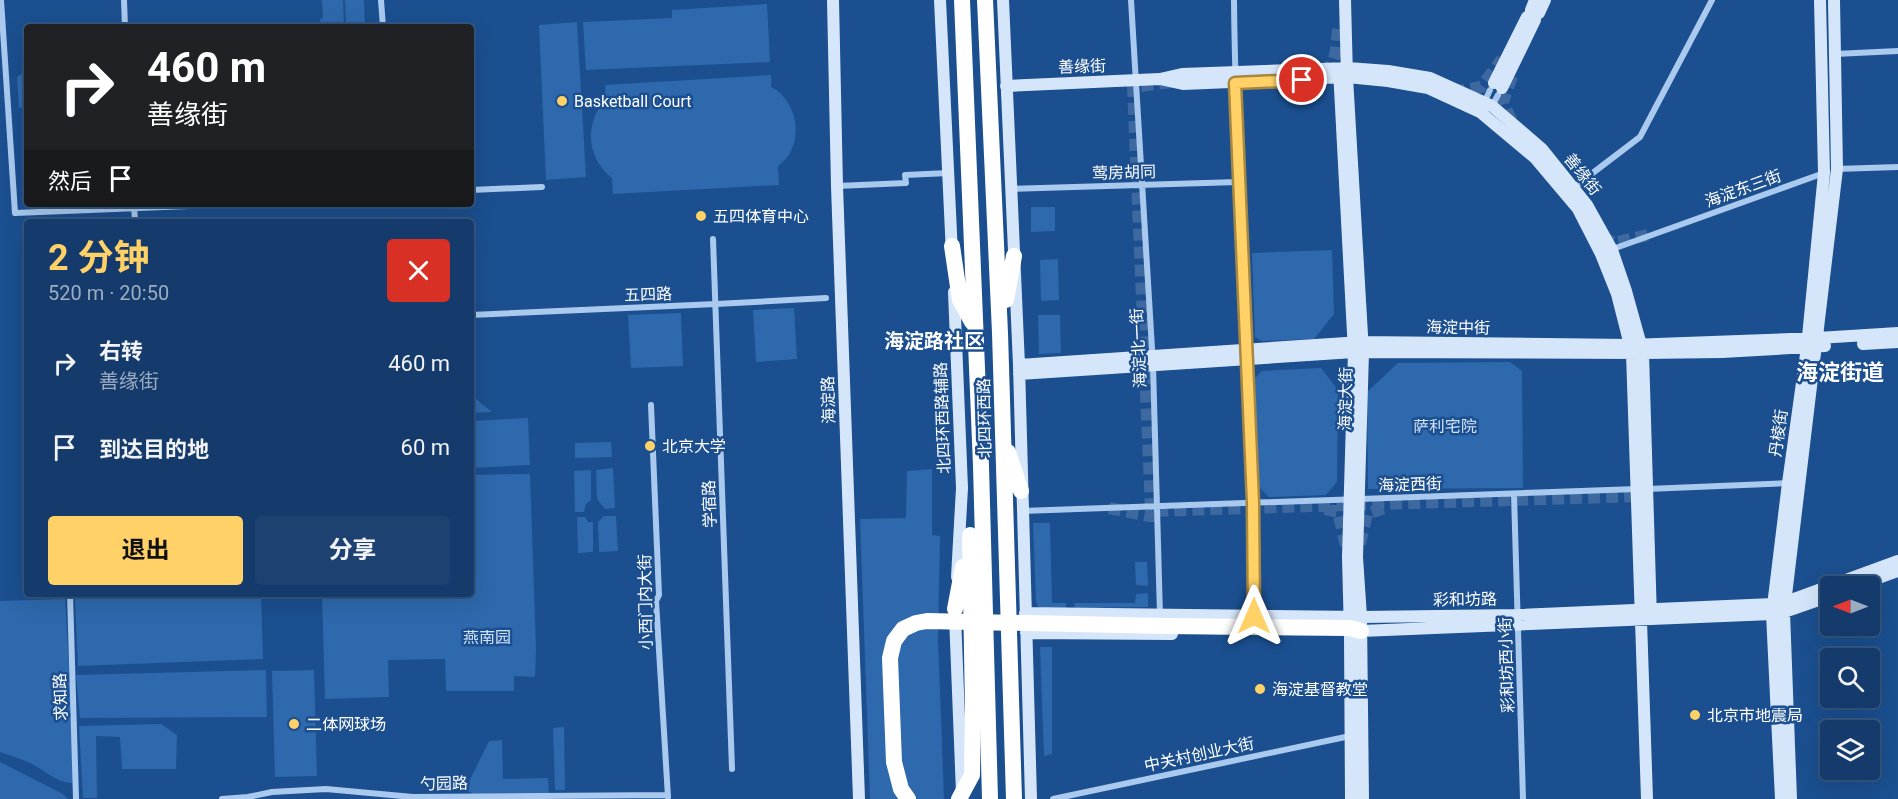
<!DOCTYPE html>
<html lang="zh">
<meta charset="utf-8">
<style>
:root{--surface:#143b6b;--page:#1d4271;--text:#f1f3f6;--muted:#9dadc1;--line:#33557e;--accent:#ffd166}
body{margin:0;font-family:Roboto,"Noto Sans SC",sans-serif;background:var(--page);color:var(--text);height:100vh;display:flex;flex-direction:column;font-size:22px;white-space:nowrap}
*{box-sizing:border-box;margin:0}
p{font-size:20px;color:var(--muted)}
.icon{flex:none;width:33px;height:33px;fill:none;stroke:currentColor;stroke-width:2;stroke-linecap:round;stroke-linejoin:round}
.map{position:relative;flex:1;overflow:hidden}
.panel{position:absolute;left:24px;top:219px;width:450px;height:378px;display:flex;flex-direction:column;background:var(--surface);border-radius:6px;box-shadow:0 6px 24px #0002,0 0 0 2px var(--line)}
.panel>*{flex:none}
.banner{position:absolute;left:24px;top:24px;width:450px;height:183px;border-radius:6px;box-shadow:0 6px 24px #0002,0 0 0 2px var(--line);background:#202124;color:#fff;overflow:hidden}
.needle{width:39px;rotate:270deg}
.buttons{position:absolute;left:1820px;top:576px;display:grid;gap:12px}
.buttons a{display:grid;place-items:center;width:60px;height:60px;border-radius:6px;background:var(--surface);box-shadow:0 6px 24px #0002,0 0 0 2px var(--line);font-size:30px}
.pin{position:absolute;display:grid;place-items:center;width:51px;height:51px;color:#fff;margin:-26px;border:3px solid #fff;border-radius:50%;box-shadow:0 2px 6px #0007}
.me{position:absolute;width:66px;margin:-33px;rotate:0deg;stroke-linejoin:round;filter:drop-shadow(0 0 4px #0008)}
.turn{display:flex;align-items:center;gap:21px;height:126px;padding:0 24px;font-size:27px}
.turn .icon{width:78px;height:78px;stroke-width:2.5}
.turn b{display:block;font-size:42px;line-height:51px}
.then{display:flex;align-items:center;height:57px;padding:0 24px;background:#0003;gap:12px;font-size:22px}
.round{display:grid;place-items:center;flex:none;width:63px;height:63px;border-radius:6px;background:var(--page)}
.head{display:flex;align-items:center;justify-content:space-between;height:102px;padding:0 24px}
h1{font-size:36px;font-weight:700;line-height:45px;color:var(--accent)}
.button{display:flex;gap:12px;margin-top:auto;padding:12px 24px}
.button a{flex:1;height:69px;border-radius:6px;background:var(--accent);color:#111;font-size:24px;font-weight:700;line-height:69px;text-align:center}
.button a+a{background:var(--page);color:var(--text)}
ul{padding:0;list-style:none}
li{display:flex;align-items:center;gap:18px;height:84px;padding:0 24px}
li div{flex:1}
li b{display:block;font-size:22px}
li em{font-style:normal}
.map>svg:first-child{display:block}
.green{fill:#2e69ad}
.lines{fill:none;stroke-linecap:round;stroke-linejoin:round}
.secondary-tunnel{stroke:#3d69a0;stroke-width:12;stroke-dasharray:12 6;stroke-linecap:butt}
.street{stroke:#a9c9ee;stroke-width:6}
.secondary{stroke:#d6e6fa;stroke-width:12}
.highway{stroke:#fff;stroke-width:16}
.highway-bridge{stroke:#fff;stroke-width:16}
.route-casing{stroke:#a68842;stroke-width:15}
.route{stroke:#ffd166;stroke-width:10}
.poi-dot{fill:#ffd166;stroke:#1b4f8f;stroke-width:2}
.labels{text-anchor:middle;stroke-width:5;stroke-linejoin:round;paint-order:stroke}
.street-label{font-size:16px;fill:#fff;stroke:#1b4f8f}
.poi-label{font-size:16px;fill:#fff;stroke:#1b4f8f;text-anchor:start}
.park-label{font-size:16px;fill:#cfe3fa;stroke:#1b4f8f}
.quarter-label{font-size:20px;font-weight:bold;fill:#fff;stroke:#1b4f8f}
.district-label{font-size:22px;font-weight:bold;fill:#fff;stroke:#1b4f8f}
</style>
<div class="map">
<svg width="1898" height="799" viewBox="0 0 1898 799">
<rect width="100%" height="100%" fill="#1b4f8f"/>
<!-- green -->
<path class="green" d="M322 0H343L344 27H321L320 19 323 18Z
M345 0H364L365 27H346Z
M767 4 770 62 586 70 583 22 672 18V10Z
M577 22 586 177 546 180 539 25Z
M23 73H27V107L19 108 17 77Z
M771 75V87C800 101 805 148 778 166L779 185 613 194 612 178C594 165 586 140 594 119 600 102 607 104 605 85Z
M1031 207H1055V231L1031 232Z
M1332 250 1334 314 1314 339 1262 341 1255 337 1252 253Z
M1058 259 1059 300 1041 301 1040 260Z
M794 308 797 359 756 362 753 310Z
M681 313 683 366 631 368 628 315Z
M1038 315H1060L1061 353 1039 354Z
M1510 362 1522 371 1523 488 1368 489 1367 392 1398 363Z
M1321 368 1338 390 1337 482 1326 495 1269 497 1259 487 1255 378 1262 371Z
M471 395 492 412 471 413Z
M528 418 530 465 471 468V421Z
M611 442 612 457 575 458V443Z
M613 468 615 508 605 509 597 499 596 470Z
M932 469V535L940 536 938 637 944 799H870L860 519 906 518 907 471Z
M591 470V500L586 504 584 512H575L574 471Z
M530 474 536 649 535 677 514 676V691H446L445 659 388 660 389 697 325 699 322 594H471V475Z
M604 516H616L618 551 599 552 598 522Z
M577 517H585L588 522H593V552L578 553Z
M1033 523H1050L1052 603H1066V608L1038 607 1036 601Z
M1135 562H1147L1148 586 1136 585Z
M1148 593V607L1075 608 1074 603H1135L1136 594Z
M261 594 263 659 78 666 75 599Z
M65 599 76 783C58 784 47 772 32 764 22 759 11 756 0 752V601Z
M1040 647H1052V754L1044 756Z
M266 670 267 717 80 718 76 675Z
M314 670 317 776 275 777 272 671Z
M161 724 177 735 176 769H122L120 737 96 736 97 798H83L79 726Z
M564 727 565 790H555L553 728Z
M502 740 503 779 548 778 549 793 474 794 465 790 489 741Z
M0 762 63 794 68 799H0Z"/>
<g class="lines">
<!-- secondary-tunnel -->
<path class="secondary-tunnel" d="M1322 71C1338 67 1336 43 1338 29
M1342 73 1384 75 1430 85 1497 116 1541 158 1590 216 1622 293 1638 358 1642 496 1151 511 1133 87 1179 81Z
M1512 76 1503 102 1513 124
M1453 92 1481 87 1502 59
M1602 237 1614 243 1648 235
M1109 508 1149 516H1158
M1325 509 1338 512 1346 546
M1360 544 1367 514 1384 508"/>
<!-- street -->
<path class="street" d="M1 0 15 213 239 204
M124 0 125 27
M381 0 383 27
M1131 0 1153 365 1160 615
M1234 0C1236 205 1252 410 1254 616
M1835 54 1898 51
M1484 103 1490 90
M1491 108 1498 95
M1836 169 1898 167
M837 186 906 183 905 175 949 173
M1573 188 1640 137 1712 0
M1011 189 1238 182
M471 190 542 187
M134 204 135 222
M713 239 732 769
M1610 250 1824 173
M471 315 716 304 826 298
M651 405 659 595 656 601 668 797
M1647 489 1790 483
M1514 495 1523 799
M1022 511 1637 489
M70 594 76 799
M222 799 248 797 272 792 326 789 413 797 668 795
M1053 799 1350 736"/>
<!-- secondary -->
<path class="secondary" d="M833 0 837 186 859 799
M940 0 952 254
M1003 0 1019 365 1031 799
M1345 0 1347 77 1363 352 1357 557 1361 617 1363 799
M1531 10 1535 0
M1539 13 1545 0
M1339 70 1354 352 1348 557 1350 634 1351 799
M1160 79 1183 84 1347 77 1388 81 1428 88 1480 112 1535 158 1578 209 1601 254 1617 294 1632 353 1647 799
M1494 83 1527 17
M1006 86 1160 79 1182 74 1348 68 1388 71 1430 78 1492 106 1542 149 1587 205 1612 250 1626 291 1641 345 1643 353 1651 619
M1502 88 1535 20
M954 292 962 488 957 577
M1863 344 1898 342
M1019 365 1361 342 1630 345 1818 338 1898 333
M1019 374 1354 352 1643 353 1722 352 1825 346
M1856 586 1898 571
M1025 613 1361 617 1518 615 1773 604 1786 602 1898 561
M955 616 962 793
M1026 633 1172 634
M1354 633 1361 631 1772 614 1784 612 1830 596
M1781 799 1772 614 1788 483 1807 347 1824 173 1820 0
M1791 799 1784 612 1837 169 1834 0"/>
<!-- highway -->
<path class="highway" d="M962 0 981 466 990 799
M985 0 1000 333 1014 799
M952 246 960 300 972 322
M1006 300 1014 256
M1008 452 1021 491
M970 535 973 709
M955 609 963 567
M1166 626 1350 628 1361 631"/>
<!-- highway-bridge -->
<path class="highway-bridge" d="M908 799 901 789 894 762 890 658 894 641 903 629 916 623 927 621 1166 626
M959 799 972 775 973 709"/>
</g>
<g class="lines">
<!-- route casing -->
<g class="route-casing">
<path id="route" d="M1254 616 1253 502 1235 83 1302 80"/>
</g>
<!-- route -->
<use href="#route" class="route"/>
</g>
<!-- markers -->
<g class="poi-dot">
<circle cx="562" cy="101" r="6"/>
<circle cx="701" cy="216" r="6"/>
<circle cx="650" cy="446" r="6"/>
<circle cx="1260" cy="689" r="6"/>
<circle cx="1695" cy="715" r="6"/>
<circle cx="294" cy="724" r="6"/>
</g>
<g class="labels">
<!-- street labels -->
<g class="street-label">
<text transform="translate(1082 66) rotate(-2)" y="6">善缘街</text>
<text transform="translate(1124 172) rotate(-2)" y="6">莺房胡同</text>
<text transform="translate(1583 174) rotate(51)" y="6">善缘街</text>
<text transform="translate(1743 188) rotate(-20)" y="6">海淀东三街</text>
<text transform="translate(648 294) rotate(-2)" y="6">五四路</text>
<text transform="translate(1458 327) rotate(1)" y="6">海淀中街</text>
<text transform="translate(1138 348) rotate(-93)" y="6">海淀北一街</text>
<text transform="translate(1345 399) rotate(-89)" y="6">海淀大街</text>
<text transform="translate(828 400) rotate(-92)" y="6">海淀路</text>
<text transform="translate(942 418) rotate(-92)" y="6">北四环西路辅路</text>
<text transform="translate(984 418) rotate(-91)" y="6">北四环西路</text>
<text transform="translate(1778 433) rotate(-82)" y="6">丹棱街</text>
<text transform="translate(1410 484) rotate(-2)" y="6">海淀西街</text>
<text transform="translate(709 504) rotate(-92)" y="6">学宿路</text>
<text transform="translate(1465 599) rotate(-1)" y="6">彩和坊路</text>
<text transform="translate(645 602) rotate(-91)" y="6">小西门内大街</text>
<text transform="translate(1506 665) rotate(-92)" y="6">彩和坊西小街</text>
<text transform="translate(60 697) rotate(-92)" y="6">求知路</text>
<text transform="translate(1199 754) rotate(-12)" y="6">中关村创业大街</text>
<text transform="translate(444 783) rotate(-1)" y="6">勺园路</text>
</g>
<!-- poi labels -->
<g class="poi-label">
<text x="574" y="107">Basketball Court</text>
<text x="713" y="222">五四体育中心</text>
<text x="662" y="452">北京大学</text>
<text x="1272" y="695">海淀基督教堂</text>
<text x="1707" y="721">北京市地震局</text>
<text x="306" y="730">二体网球场</text>
</g>
<!-- park labels -->
<g class="park-label">
<text x="1445" y="432">萨利宅院</text>
<text x="487" y="643">燕南园</text>
</g>
<!-- quarter labels -->
<g class="quarter-label">
<text x="934" y="348">海淀路社区</text>
</g>
<!-- district labels -->
<g class="district-label">
<text x="1840" y="380">海淀街道</text>
</g>
</g>
</svg>
<div class="buttons">
<a><svg class="needle" viewBox="-14 -14 28 28"><path d="M0-13l5 13h-10z" fill="#e53935"/><path d="M0 13l5-13h-10z" fill="#9dadc1"/></svg></a>
<a><svg class="icon" aria-label="search" viewBox="0 0 24 24"><circle cx="10" cy="10" r="6"/><path d="M15 15l6 6"/></svg></a>
<a><svg class="icon" aria-label="layers" viewBox="0 0 24 24"><path d="M12 4l9 5-9 5-9-5zM3 14l9 5 9-5"/></svg></a>
</div>
<div class="pin" style="left:1302px;top:80px;background:#d93025"><svg class="icon" aria-label="arrive" viewBox="0 0 24 24"><path d="M6 21V4h12l-3 4 3 4H6"/></svg></div>
<svg class="me" style="left:1254px;top:616px" viewBox="-20 -20 40 40"><path d="M0-17L14 15 0 8-14 15z" fill="#ffd166" stroke="#fff" stroke-width="4"/></svg>
<div class="banner">
<div class="turn"><svg class="icon" aria-label="right" viewBox="0 0 24 24"><path d="M7 20v-9h11M14 6l5 5-5 5"/></svg><div><b>460 m</b>善缘街</div></div>
<div class="then">然后<svg class="icon" aria-label="arrive" viewBox="0 0 24 24"><path d="M6 21V4h12l-3 4 3 4H6"/></svg></div>
</div>
<section class="panel">
<div class="head"><div><h1>2 分钟</h1><p>520 m · 20:50</p></div><a class="round" style="background:#d93025;color:#fff"><svg class="icon" aria-label="close" viewBox="0 0 24 24"><path d="M6 6l12 12M18 6L6 18"/></svg></a></div>
<ul>
<li><svg class="icon" aria-label="right" viewBox="0 0 24 24"><path d="M7 20v-9h11M14 6l5 5-5 5"/></svg><div><b>右转</b><p>善缘街</p></div><em>460 m</em></li>
<li><svg class="icon" aria-label="arrive" viewBox="0 0 24 24"><path d="M6 21V4h12l-3 4 3 4H6"/></svg><div><b>到达目的地</b></div><em>60 m</em></li>
</ul>
<div class="button"><a>退出</a><a>分享</a></div>
</section>
</div>
